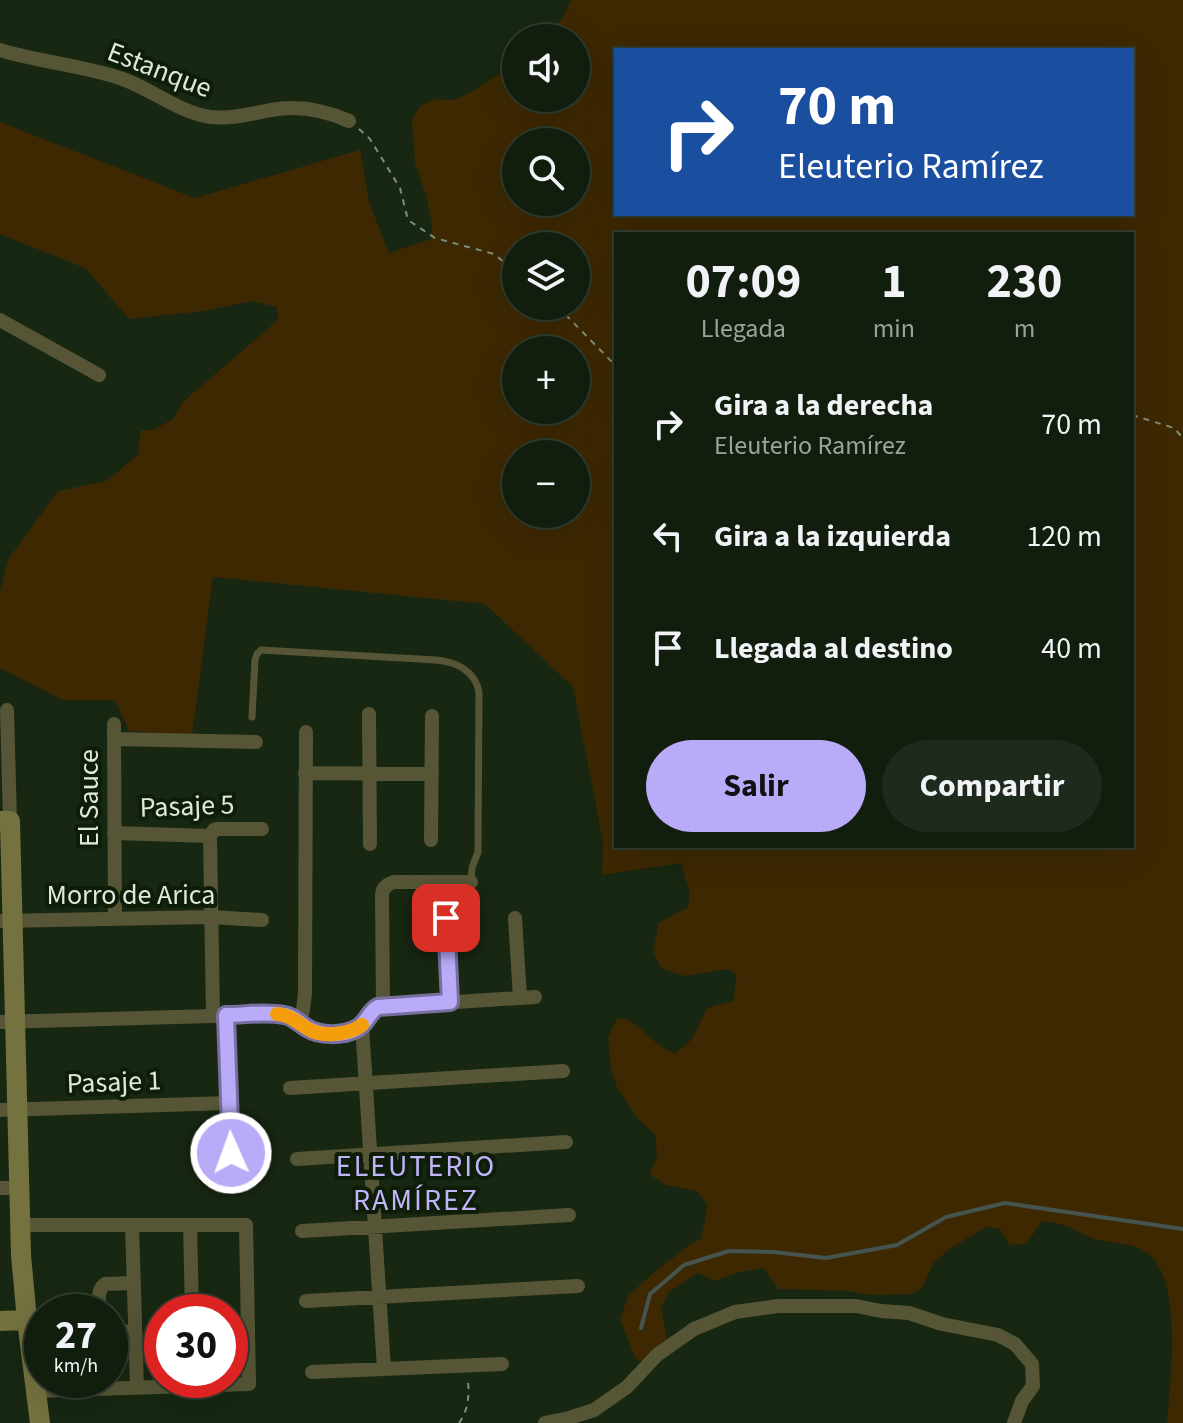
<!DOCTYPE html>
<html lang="es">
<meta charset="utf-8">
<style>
:root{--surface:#111d0d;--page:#1e2a1b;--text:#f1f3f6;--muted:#9ca29d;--line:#303b2e;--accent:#b9abf7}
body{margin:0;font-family:"Source Sans 3",sans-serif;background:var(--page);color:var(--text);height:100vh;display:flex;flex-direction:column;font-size:30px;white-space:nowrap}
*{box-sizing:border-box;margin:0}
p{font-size:26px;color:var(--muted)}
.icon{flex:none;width:44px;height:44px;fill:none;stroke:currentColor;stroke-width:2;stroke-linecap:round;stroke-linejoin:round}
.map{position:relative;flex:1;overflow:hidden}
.drawer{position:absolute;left:614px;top:232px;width:520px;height:616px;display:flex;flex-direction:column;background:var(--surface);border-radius:0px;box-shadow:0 8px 32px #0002,0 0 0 2px var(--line)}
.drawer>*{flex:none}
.hud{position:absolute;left:614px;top:48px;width:520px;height:168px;border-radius:0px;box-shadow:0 8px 32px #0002,0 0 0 2px var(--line);background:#1a4fa0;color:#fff;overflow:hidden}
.controls{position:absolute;left:502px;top:24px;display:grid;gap:16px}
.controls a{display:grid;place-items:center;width:88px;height:88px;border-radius:50%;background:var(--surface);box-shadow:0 8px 32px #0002,0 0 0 2px var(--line);font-size:40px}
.speed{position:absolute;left:24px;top:1294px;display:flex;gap:16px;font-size:40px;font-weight:700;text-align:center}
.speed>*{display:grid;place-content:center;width:104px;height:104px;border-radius:50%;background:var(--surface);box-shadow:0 8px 32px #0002,0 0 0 2px var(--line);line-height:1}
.speed small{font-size:20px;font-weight:400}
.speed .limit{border:12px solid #d22;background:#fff;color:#111}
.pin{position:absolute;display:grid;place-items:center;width:68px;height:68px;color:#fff;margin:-34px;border-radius:16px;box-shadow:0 4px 12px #0006}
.me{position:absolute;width:88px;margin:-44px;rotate:358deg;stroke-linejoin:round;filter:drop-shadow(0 0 6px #0008)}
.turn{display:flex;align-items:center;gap:28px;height:168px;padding:0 32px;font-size:36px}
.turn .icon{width:104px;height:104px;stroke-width:2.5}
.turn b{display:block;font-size:56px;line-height:68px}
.eta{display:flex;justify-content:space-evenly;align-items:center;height:136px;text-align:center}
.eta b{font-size:48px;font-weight:700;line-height:56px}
.action{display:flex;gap:16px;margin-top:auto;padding:16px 32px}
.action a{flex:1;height:92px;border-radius:48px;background:var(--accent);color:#111;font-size:32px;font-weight:700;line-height:92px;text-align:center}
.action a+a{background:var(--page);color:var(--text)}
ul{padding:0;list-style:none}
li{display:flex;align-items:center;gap:24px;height:112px;padding:0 32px}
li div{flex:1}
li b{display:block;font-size:30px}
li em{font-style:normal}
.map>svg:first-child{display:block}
.green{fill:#3d2802;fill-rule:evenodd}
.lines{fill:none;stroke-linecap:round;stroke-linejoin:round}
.stream{stroke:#465450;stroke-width:4}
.path{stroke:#808e7c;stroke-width:2;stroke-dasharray:6 6;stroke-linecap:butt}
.lane{stroke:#565636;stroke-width:7}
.street{stroke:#565636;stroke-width:14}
.secondary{stroke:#74723f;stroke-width:20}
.route-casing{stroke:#786fa1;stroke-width:20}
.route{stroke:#b9abf7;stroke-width:14}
.slow{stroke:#f59e0b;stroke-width:14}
.labels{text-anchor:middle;stroke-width:8;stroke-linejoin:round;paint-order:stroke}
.street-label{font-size:28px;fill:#dee9db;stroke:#0e1d08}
.neighbourhood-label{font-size:30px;letter-spacing:2px;fill:#c1b4fb;stroke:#0e1d08}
</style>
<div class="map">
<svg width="1183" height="1423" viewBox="0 0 1183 1423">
<rect width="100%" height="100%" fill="#172711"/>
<!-- green -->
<path class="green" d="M571 0H1183V1423H1167C1170 1382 1183 1283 1149 1254 1134 1242 1112 1244 1095 1239 1085 1236 1076 1230 1066 1226 1059 1223 1050 1222 1042 1221L1026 1244 1010 1245 1000 1229 986 1227 948 1250 933 1264 922 1288 911 1294 871 1295 848 1291 778 1289 763 1268 739 1272 715 1281 698 1273 669 1292 661 1308 668 1344 643 1362 636 1359 620 1320 628 1296 651 1275 689 1245 701 1239 706 1215 707 1204 697 1191 666 1185 650 1175 657 1155 655 1134 636 1117 616 1085 611 1069 608 1037 617 1018C642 1019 653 1049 676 1053L692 1039 707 1008 733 1001 737 975 729 969 684 976 661 968 653 951 659 923 688 907 690 894 681 863 602 875 603 842 573 687 485 604 213 577 192 735 129 731 115 700H63L0 668V590L9 558 58 491 106 481 138 455 141 430H153L173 419 182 403 200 387 278 320 277 307 251 301 205 311 129 319 85 268 0 234V122L195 198 360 150 369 202 389 253 431 239 432 225 426 195 415 163 412 120 420 106 436 99 455 100 473 91 516 63V98H576V38H542L562 19ZM616 50H1132V214H616ZM516 142H576V202H516ZM616 234H1132V846H616ZM516 246H576V306H516ZM516 350H576V410H516ZM516 454H576V514H516Z"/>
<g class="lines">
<!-- stream -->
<path class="stream" d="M641 1328 650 1294 684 1265 729 1251 774 1252 826 1258 897 1245 946 1217 1005 1203 1183 1229"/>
<!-- path -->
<path class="path" d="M359 129 370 139 400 188 408 220 435 238 494 254 516 272
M557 306 616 366
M1132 415 1174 428 1183 438
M459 1423C469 1409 469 1395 468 1379"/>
<!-- lane -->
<path class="lane" d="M252 717 255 660 257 654 261 650 436 660C457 662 475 671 479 692L478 852 472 868 471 881"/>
<!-- street -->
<path class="street" d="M0 50C39 62 81 65 120 78 150 88 178 112 210 117 232 119 250 114 271 110 298 105 324 110 349 121
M0 320 99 375
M7 710 10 821
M369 714 370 844
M114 724 115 919
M114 739 256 742
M305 773 432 774
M114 833 210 836 214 830 217 829H262
M210 836 213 1015
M431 840 432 716
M446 918 450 1002
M515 918 520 998
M0 921 212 917 262 920
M383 1006 382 896C382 888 387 884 394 882H471
M226 1015 232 1178
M0 1022 279 1014C305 1018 305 1036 338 1033 344 1032 351 1032 357 1029 367 1024 368 1012 378 1007L535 997
M299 1022 303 1010 305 993 306 732
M362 1025 384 1369
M290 1088 563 1071
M0 1110 230 1103
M297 1159 566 1142
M0 1188H19
M20 1225H246L249 1384 36 1391
M132 1225 137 1388
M190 1225 192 1312
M302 1231 569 1215
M306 1301 578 1286
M100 1312C99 1302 96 1291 105 1284L134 1283
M110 1331 135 1332
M312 1372 502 1364
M545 1423 566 1419 594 1410 627 1387 657 1355 694 1329 735 1312 778 1306H856L881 1311 909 1313 942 1324 998 1335 1015 1344 1032 1364 1033 1386 1022 1401 1014 1423"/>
<!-- secondary -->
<path class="secondary" d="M0 821H10L21 1255 27 1320 40 1423
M0 1321 27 1320"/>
</g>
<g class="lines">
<!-- route casing -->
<g class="route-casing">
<path id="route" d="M231 1153 226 1015C245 1015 266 1011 284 1015 293 1016 299 1023 307 1028 320 1036 342 1036 356 1029 367 1024 368 1012 378 1007L450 1002 446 918"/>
</g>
<!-- route -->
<use href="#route" class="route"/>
<!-- slow -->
<path class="slow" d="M277 1014C292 1015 299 1025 312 1031 326 1037 350 1034 362 1025"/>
</g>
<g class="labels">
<!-- street labels -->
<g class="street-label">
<text transform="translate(160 69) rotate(21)" y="10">Estanque</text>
<text transform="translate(88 798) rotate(-90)" y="10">El Sauce</text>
<text transform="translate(187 805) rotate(-2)" y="10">Pasaje 5</text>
<text x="131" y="904">Morro de Arica</text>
<text transform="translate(114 1081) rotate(-2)" y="10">Pasaje 1</text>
</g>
<!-- neighbourhood labels -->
<g class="neighbourhood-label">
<text x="416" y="1176">ELEUTERIO<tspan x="416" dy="34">RAMÍREZ</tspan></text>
</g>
</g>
</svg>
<div class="controls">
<a><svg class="icon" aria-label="sound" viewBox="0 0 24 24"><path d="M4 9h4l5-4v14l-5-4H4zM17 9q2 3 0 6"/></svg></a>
<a><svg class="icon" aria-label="search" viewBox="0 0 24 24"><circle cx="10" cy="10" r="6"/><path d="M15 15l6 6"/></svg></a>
<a><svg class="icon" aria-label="layers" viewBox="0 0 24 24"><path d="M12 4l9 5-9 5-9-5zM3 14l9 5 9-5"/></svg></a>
<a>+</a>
<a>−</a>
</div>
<div class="speed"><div>27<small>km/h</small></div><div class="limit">30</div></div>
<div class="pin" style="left:446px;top:918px;background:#d93025"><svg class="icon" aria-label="arrive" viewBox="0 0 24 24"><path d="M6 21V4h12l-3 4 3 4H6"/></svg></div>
<svg class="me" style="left:231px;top:1153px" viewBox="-20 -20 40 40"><circle r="17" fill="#b9abf7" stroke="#fff" stroke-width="3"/><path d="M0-11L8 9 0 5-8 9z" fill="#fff"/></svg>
<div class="hud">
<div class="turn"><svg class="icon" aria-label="right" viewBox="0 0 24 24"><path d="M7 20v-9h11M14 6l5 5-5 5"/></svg><div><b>70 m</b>Eleuterio Ramírez</div></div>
</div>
<section class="drawer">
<div class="eta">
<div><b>07:09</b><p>Llegada</p></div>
<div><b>1</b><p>min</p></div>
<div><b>230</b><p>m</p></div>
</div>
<ul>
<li><svg class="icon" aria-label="right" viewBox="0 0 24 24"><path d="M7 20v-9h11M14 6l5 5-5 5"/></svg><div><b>Gira a la derecha</b><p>Eleuterio Ramírez</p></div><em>70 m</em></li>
<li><svg class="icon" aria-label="left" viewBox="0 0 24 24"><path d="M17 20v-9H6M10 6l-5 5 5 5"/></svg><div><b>Gira a la izquierda</b></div><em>120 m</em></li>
<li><svg class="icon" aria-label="arrive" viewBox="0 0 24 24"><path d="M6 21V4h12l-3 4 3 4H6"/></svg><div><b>Llegada al destino</b></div><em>40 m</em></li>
</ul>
<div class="action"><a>Salir</a><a>Compartir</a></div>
</section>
</div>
